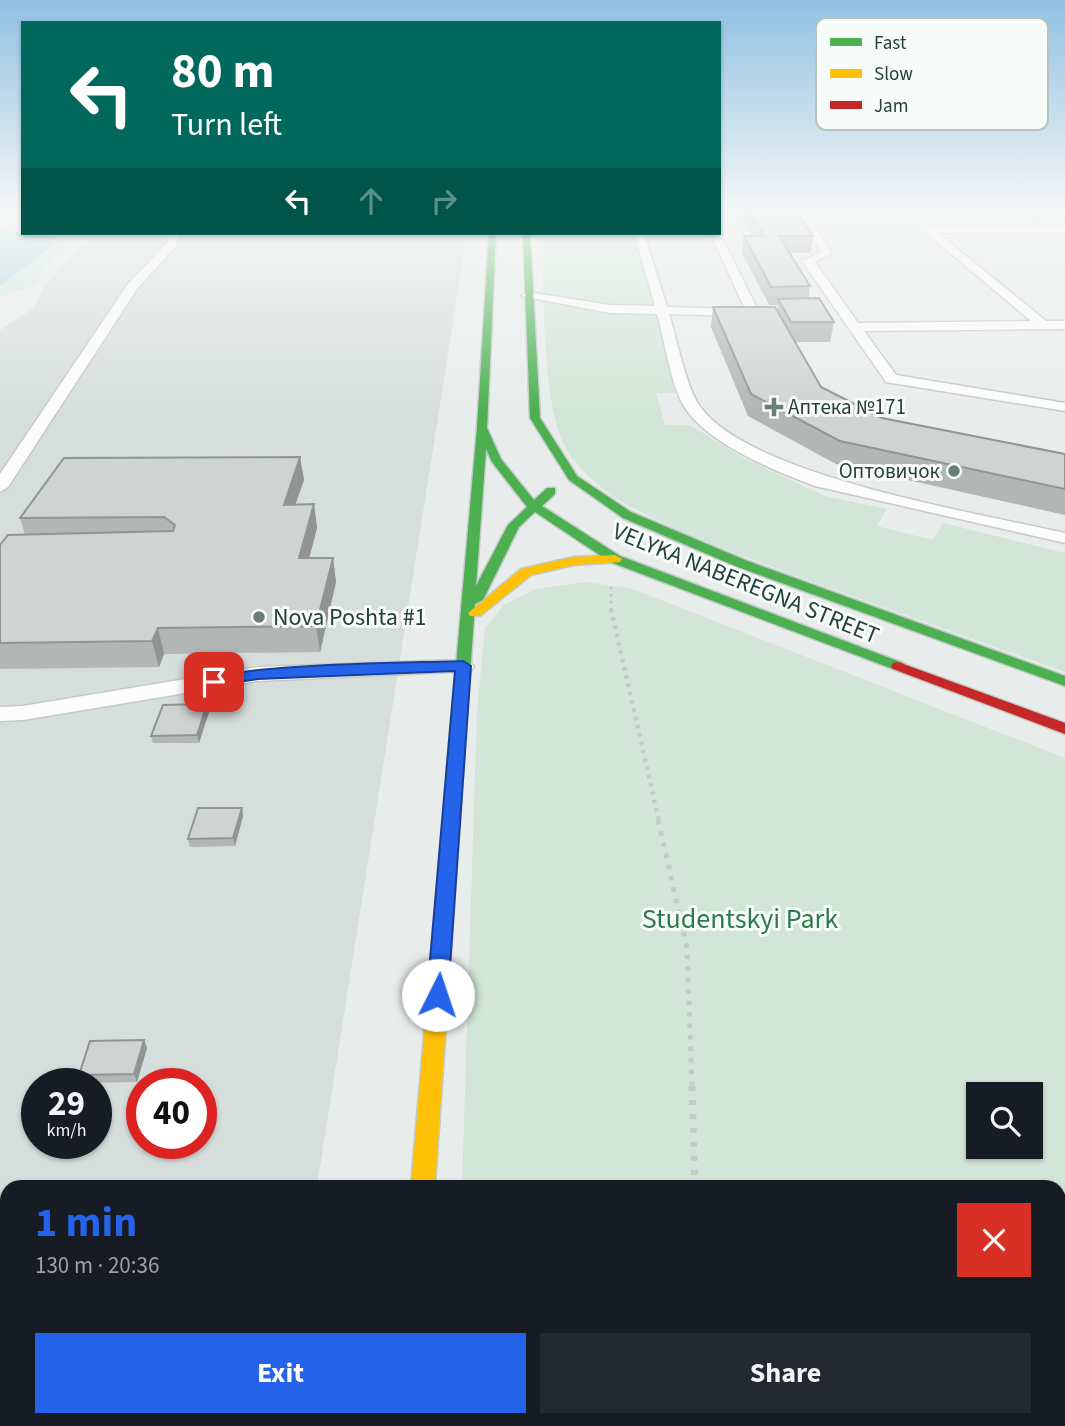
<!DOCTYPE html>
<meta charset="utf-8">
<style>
:root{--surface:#171b24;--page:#242831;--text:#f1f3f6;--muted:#9ea1a6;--accent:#2563eb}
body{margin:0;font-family:"Source Sans 3",sans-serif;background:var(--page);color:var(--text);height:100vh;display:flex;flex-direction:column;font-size:26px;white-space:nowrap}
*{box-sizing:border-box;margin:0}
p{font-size:23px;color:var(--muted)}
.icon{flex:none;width:38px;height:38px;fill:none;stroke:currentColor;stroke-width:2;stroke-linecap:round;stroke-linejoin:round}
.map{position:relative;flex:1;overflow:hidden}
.side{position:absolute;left:0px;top:1180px;width:1066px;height:247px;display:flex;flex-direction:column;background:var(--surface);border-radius:21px 21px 0 0;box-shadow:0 2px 5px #0004}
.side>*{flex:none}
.top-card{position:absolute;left:21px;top:21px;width:700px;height:214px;border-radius:0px;box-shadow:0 2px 5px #0004;background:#00695c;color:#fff;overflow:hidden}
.controls{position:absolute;left:966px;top:1082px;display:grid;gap:14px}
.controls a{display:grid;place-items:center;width:77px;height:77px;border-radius:0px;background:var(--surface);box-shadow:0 2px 5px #0004;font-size:35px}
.speed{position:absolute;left:21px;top:1068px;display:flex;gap:14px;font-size:35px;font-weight:700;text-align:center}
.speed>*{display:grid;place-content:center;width:91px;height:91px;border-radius:50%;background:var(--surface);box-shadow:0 2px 5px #0004;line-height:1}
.speed small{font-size:18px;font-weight:400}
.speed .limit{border:10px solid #d22;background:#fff;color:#111}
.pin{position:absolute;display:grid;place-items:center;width:60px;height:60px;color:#fff;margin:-30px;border-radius:14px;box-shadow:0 4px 10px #0006}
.me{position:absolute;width:77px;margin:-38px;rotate:4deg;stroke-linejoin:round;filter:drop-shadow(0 0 5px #0008)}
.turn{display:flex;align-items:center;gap:24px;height:147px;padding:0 35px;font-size:32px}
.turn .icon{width:91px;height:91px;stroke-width:2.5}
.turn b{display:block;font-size:49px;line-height:60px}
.lanes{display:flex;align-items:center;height:66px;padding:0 35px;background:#0003;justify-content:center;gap:35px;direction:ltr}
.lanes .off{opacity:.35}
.round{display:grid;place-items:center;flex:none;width:74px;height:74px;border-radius:0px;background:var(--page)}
.headline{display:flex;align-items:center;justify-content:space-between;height:119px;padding:0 35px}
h1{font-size:42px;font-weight:700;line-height:52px;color:var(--accent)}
.action{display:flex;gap:14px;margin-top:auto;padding:14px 35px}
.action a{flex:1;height:80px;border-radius:0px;background:var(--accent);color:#fff;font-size:28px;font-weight:700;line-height:80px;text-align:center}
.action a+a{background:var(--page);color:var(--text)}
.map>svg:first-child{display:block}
.built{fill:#d6dedb;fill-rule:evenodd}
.green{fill:#d1e6d8;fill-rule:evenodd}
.water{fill:#a9d4db}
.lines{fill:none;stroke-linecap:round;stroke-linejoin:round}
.lane-casing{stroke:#c5cac8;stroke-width:3}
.street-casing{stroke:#c5cac8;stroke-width:4}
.fast-casing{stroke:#c3cbc8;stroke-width:3}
.slow-casing{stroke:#c3cbc8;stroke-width:3}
.jam-casing{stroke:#c3cbc8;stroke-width:3}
.path-far3{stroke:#c3ccca;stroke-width:3.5;stroke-dasharray:2.5 4.5;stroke-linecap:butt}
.path-far2{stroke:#c3ccca;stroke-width:4.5;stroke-dasharray:3.5 5;stroke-linecap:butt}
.path-far1{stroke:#c3ccca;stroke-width:5;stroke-dasharray:4.5 7;stroke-linecap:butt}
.path{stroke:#c3ccca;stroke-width:7;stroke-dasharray:5 9;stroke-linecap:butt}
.lane{fill:#fcfcfc;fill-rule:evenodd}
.street{fill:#fcfcfc;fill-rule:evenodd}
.fast{fill:#4caf50;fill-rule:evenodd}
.slow{fill:#ffc107;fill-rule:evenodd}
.jam{fill:#c62828;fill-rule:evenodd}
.wall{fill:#b2b6b5}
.shaded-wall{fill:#919493}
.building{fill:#cfd4d2;stroke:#919493;stroke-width:2}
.route{fill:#2563eb;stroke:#184099;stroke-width:2}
.poi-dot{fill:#697e78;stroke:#f7fbf9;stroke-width:2.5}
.labels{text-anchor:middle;stroke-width:6;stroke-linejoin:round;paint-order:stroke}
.far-poi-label{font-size:21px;fill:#24423a;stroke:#f7fbf9;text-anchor:start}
.street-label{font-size:24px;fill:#24423a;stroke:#f7fbf9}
.poi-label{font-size:24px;fill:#24423a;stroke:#f7fbf9;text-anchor:start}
.near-park-label{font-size:28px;fill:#2d7a4b;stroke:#f7fbf9}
.key{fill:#f7fbf9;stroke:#b8c4c0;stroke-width:2}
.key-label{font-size:19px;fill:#24423a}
</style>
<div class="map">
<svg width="1065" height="1426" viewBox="0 0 1065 1426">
<rect width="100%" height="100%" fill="#e8edeb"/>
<!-- built -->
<path class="built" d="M94 233H467L317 1186H7V1419H282L281 1426H0V330L34 308 44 286ZM37 1083H96V1143H37ZM142 1083H201V1143H142Z"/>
<!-- green -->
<path class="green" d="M28 233H78L43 266 37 284 0 297V286L55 244 57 238Z
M542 233H633L680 393H656L665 425H690L745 459 825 496 887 509 877 526 933 540 943 523 1065 553V672C987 644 908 616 830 588 763 564 695 540 633 508 609 496 579 472 566 448 540 399 545 290 542 233Z
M585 582 630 588 1065 758V1426H454L455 1419H1059V1186H462L477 710 485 628 504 605 536 589ZM978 1094H1031V1146H978Z"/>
<!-- water -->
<path class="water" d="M0 230 50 236 58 238 55 244 0 286Z"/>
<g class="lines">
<!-- lane casing -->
<g class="lane-casing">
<path id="lane" d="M0 211H23V215H0Z
M795 211H805L832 253 815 262 858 323 1031 321 900 211H911L931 227H1065V233H938L1046 321H1065V329L864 331 896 375 1065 403V411L886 382 802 261 821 252Z
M1065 211V216L1032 217 1027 214 1032 211Z
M719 232 759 312 753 316 748 313 742 316 669 314C677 340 684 377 696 400 736 475 984 514 1065 533V543L815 486C775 471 704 443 682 403 671 383 664 338 657 314L610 313 521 296 527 292 610 305 655 306 634 233H644L667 307 745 309 710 233Z
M170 233H180L176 246 137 289 8 487 0 492V474L128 284 167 243Z
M463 660 474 666 471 671 258 681 23 720 0 721V707L23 706 258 667Z
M1065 1212V1250L1059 1253V1215Z
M928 1419H969L967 1426H925Z"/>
</g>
<!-- street casing -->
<g class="street-casing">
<path id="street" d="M370 1419H440V1426H370Z"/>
</g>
<!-- fast casing -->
<g class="fast-casing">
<path id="fast" d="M489 233H496L487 428 501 459 534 500 547 488H555V494L542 506 620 556 903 663 905 666 903 669H893L610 562 535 512 519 527 483 600 475 604 465 745 457 750 451 749 449 745 477 428ZM486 449 492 462 527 507 508 525 476 586Z
M523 233H530L540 418 577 476 631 512 745 560 1065 676V686L735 566 623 518 569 480 530 418Z"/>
</g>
<!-- slow casing -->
<g class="slow-casing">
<path id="slow" d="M615 555 622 559 620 562 574 565 531 575 480 616H470L468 613 521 569 574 557Z
M457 740 465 745 435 1186H411L449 745Z"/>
</g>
<!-- jam casing -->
<g class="jam-casing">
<path id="jam" d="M898 662 1065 723V734L893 669 891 666 893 663Z"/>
</g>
<!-- path-far3 -->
<path class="path-far3" d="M611 587V611"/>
<!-- path-far2 -->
<path class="path-far2" d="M611 609 659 821"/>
<!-- path-far1 -->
<path class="path-far1" d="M658 820 687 948 692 1088"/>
<!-- path -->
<path class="path" d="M692 1086 695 1186
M712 1419 713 1426"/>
<!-- lane -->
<use href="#lane" class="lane"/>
<!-- street -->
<use href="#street" class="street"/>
<!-- fast -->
<use href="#fast" class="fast"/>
<!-- slow -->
<use href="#slow" class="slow"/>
<!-- jam -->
<use href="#jam" class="jam"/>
</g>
<!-- wall -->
<path class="wall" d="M738 211H795L813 236 811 253H789L810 286 809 298 834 322 830 342H795L821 387 882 418 1065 454V515L836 464 748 416 711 327 713 307 777 311 778 305H769L742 253 744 236H752Z
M300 457 304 480 295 505 314 504 317 528 309 558H333L336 582 320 652 164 654 159 667 0 669V545L25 535 20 518Z
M209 712 199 743H153L151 736Z
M242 808 243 816 235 846 190 847 188 839Z
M144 1040 147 1048 137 1082 82 1083 79 1075Z
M0 1227H7V1310L4 1320H0Z"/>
<!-- shaded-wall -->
<path class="shaded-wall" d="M300 457 304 480 287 528 284 505Z
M314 504 317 528 303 582 299 558Z
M333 558 336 582 320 652 316 626Z
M158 628 164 654 159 667 152 641Z
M207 704 209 712 199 743 197 735Z
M242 808 243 816 235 846 233 838Z
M144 1040 147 1048 137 1082 134 1074Z
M3 1279 7 1285V1310L4 1320 0 1314V1288Z
M257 1419H268L267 1426H256Z"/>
<!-- building -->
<path class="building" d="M748 211H795L813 236H779L810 286 771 287 744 236H764Z
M819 298 834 322H791L778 299Z
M713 307H775L821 387 882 418 1065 454V489L840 441 751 394Z
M300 457 284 505 314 504 299 558H333L316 626 158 628 152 641 0 643V545L8 535 173 531 175 525 164 517 20 518 64 458Z
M207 704 197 735 151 736 163 705Z
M198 808H242L233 838 188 839Z
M144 1040 134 1074 79 1075 90 1041Z
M0 1227H7V1279H3L0 1288Z
M119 1419H257L256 1426H117Z"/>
<!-- sky -->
<linearGradient id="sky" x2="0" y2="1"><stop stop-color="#8fc1e3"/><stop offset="0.51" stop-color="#f5f7f6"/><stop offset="1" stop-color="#f5f7f6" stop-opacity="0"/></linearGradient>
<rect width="1065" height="411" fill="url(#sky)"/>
<!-- route -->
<path class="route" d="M463 661 471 666 448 995 445 1001 438 1003 430 1001 427 995 455 671 258 679 214 686 207 682C226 663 424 663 463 661Z"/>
<!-- markers -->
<g class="poi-dot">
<path d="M770.5 396.5h7v7h7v7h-7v7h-7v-7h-7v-7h7z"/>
<circle cx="954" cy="471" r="7"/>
<circle cx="259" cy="617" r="7"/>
</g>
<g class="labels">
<!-- far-poi labels -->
<g class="far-poi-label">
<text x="788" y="414">Аптека №171</text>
<text x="940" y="478" text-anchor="end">Оптовичок</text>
</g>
<!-- street labels -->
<g class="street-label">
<text transform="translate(746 583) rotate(22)" y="8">VELYKA NABEREGNA STREET</text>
</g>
<!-- poi labels -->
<g class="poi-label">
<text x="273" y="625">Nova Poshta #1</text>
</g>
<!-- near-park labels -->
<g class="near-park-label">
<text x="740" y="928">Studentskyi Park</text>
</g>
</g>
<!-- legend -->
<rect x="816" y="18" width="232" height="112" rx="10" class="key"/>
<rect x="830" y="38" width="32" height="8" fill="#4caf50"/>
<rect x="830" y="69" width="32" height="9" fill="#ffc107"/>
<rect x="830" y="101" width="32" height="8" fill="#c62828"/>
<g class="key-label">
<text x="874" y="49">Fast</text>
<text x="874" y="80">Slow</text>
<text x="874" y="112">Jam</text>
</g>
</svg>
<div class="controls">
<a><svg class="icon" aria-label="search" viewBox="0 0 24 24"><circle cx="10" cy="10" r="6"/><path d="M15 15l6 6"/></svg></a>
</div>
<div class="speed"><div>29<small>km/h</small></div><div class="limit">40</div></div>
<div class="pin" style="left:214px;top:682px;background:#d93025"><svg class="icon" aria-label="arrive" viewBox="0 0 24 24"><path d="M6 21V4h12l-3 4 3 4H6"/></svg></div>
<svg class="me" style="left:438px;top:995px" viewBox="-20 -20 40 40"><circle r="19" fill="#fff"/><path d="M0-13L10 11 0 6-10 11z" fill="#2563eb"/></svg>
<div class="top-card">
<div class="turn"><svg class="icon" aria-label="left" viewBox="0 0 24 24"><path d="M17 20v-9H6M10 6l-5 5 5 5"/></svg><div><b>80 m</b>Turn left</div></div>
<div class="lanes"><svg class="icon" aria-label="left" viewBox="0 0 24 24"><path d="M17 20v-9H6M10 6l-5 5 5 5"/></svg><svg class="icon off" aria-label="ahead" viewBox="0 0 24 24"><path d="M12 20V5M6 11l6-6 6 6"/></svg><svg class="icon off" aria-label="right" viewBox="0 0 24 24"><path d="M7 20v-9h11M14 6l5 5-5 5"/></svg></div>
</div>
<section class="side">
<div class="headline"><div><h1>1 min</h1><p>130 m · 20:36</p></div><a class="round" style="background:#d93025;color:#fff"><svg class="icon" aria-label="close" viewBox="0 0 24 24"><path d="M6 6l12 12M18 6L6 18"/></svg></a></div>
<div class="action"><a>Exit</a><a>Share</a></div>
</section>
</div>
